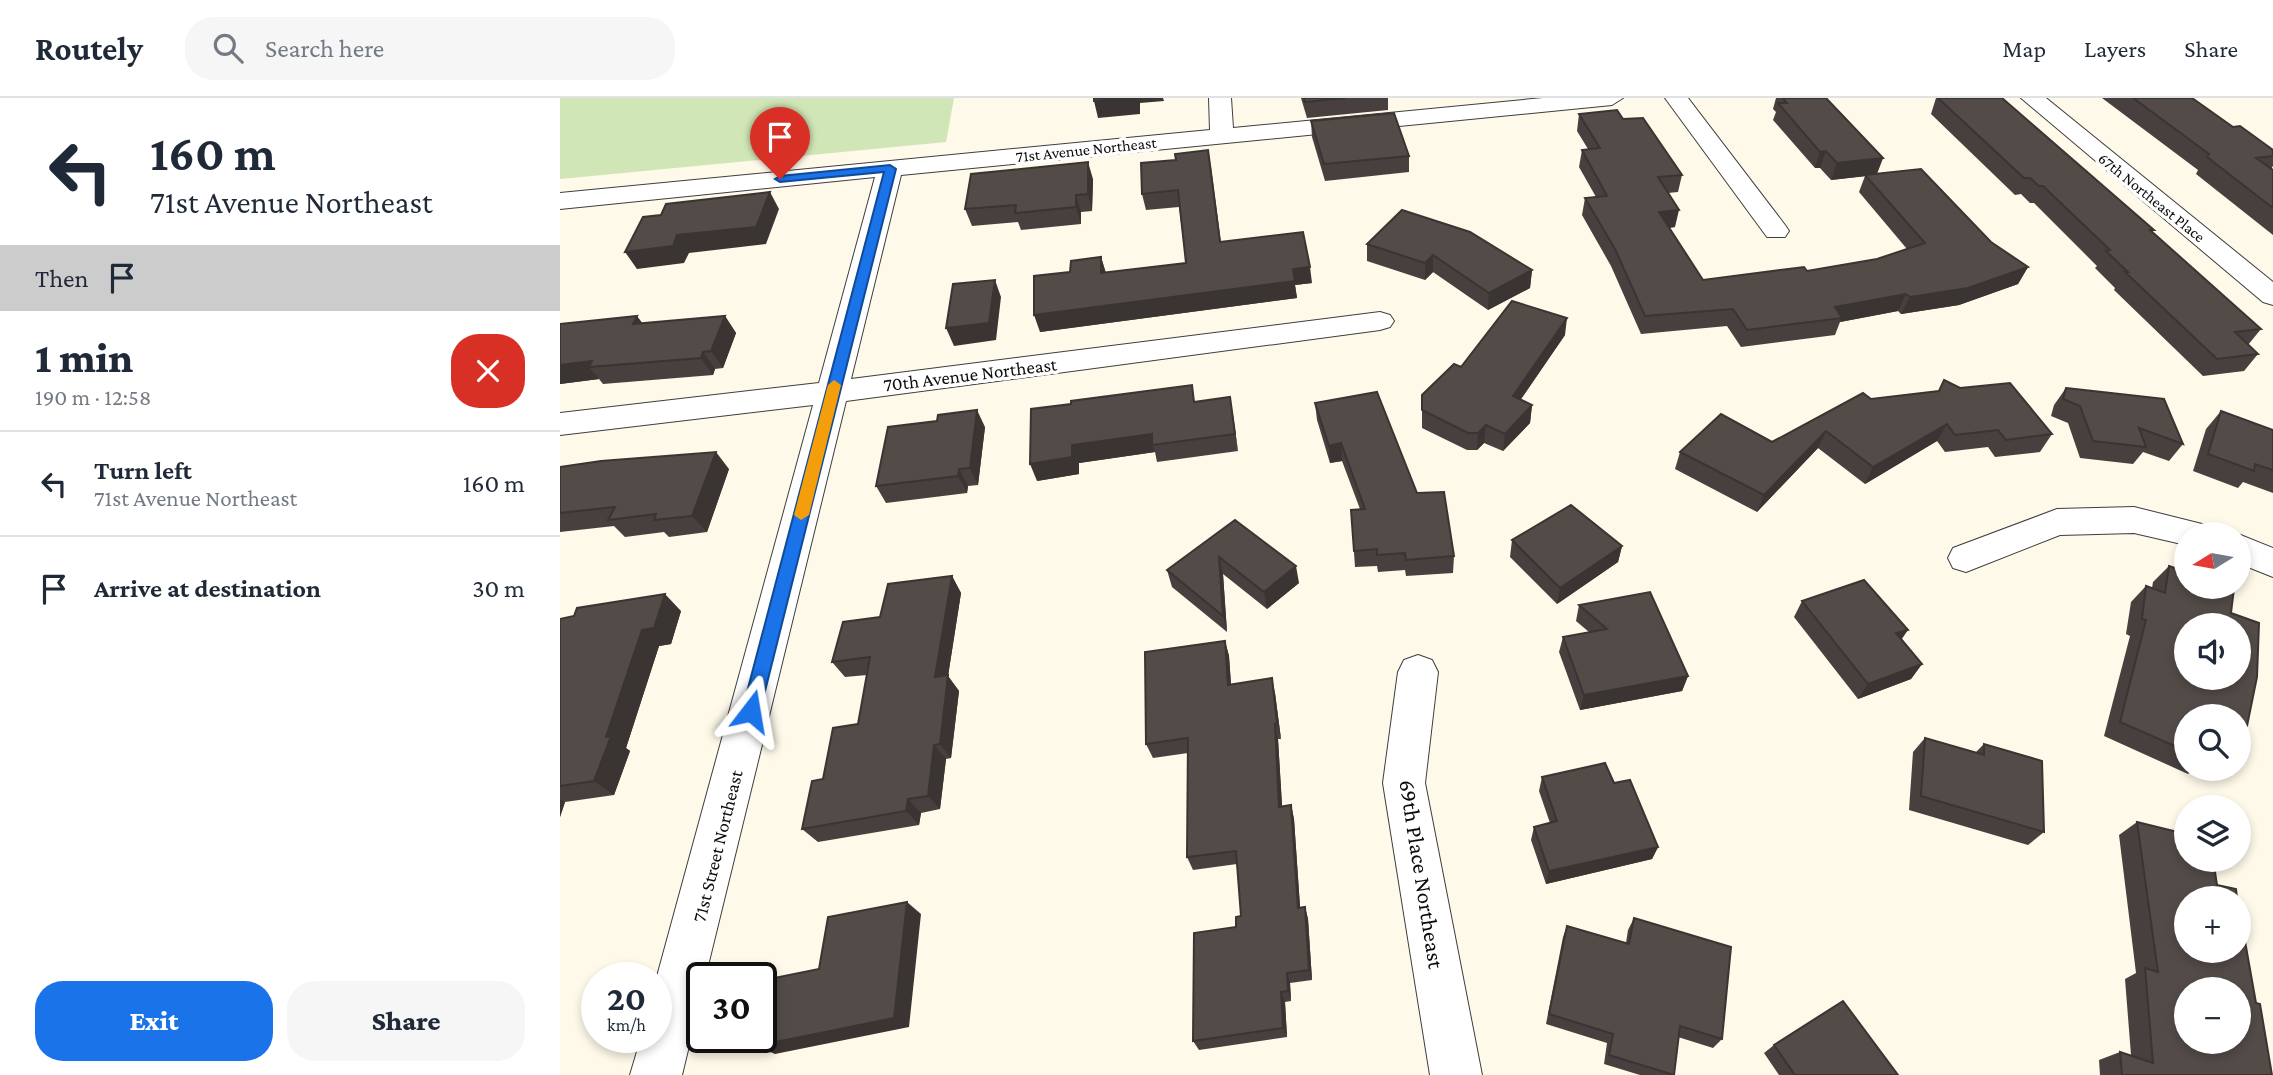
<!DOCTYPE html>
<meta charset="utf-8">
<style>
:root{--surface:#fff;--page:#f6f6f7;--text:#1f2937;--muted:#747a83;--line:#e0e1e3;--accent:#1a73e8}
body{margin:0;font-family:"Crimson Pro",serif;background:var(--page);color:var(--text);height:100vh;display:flex;flex-direction:column;font-size:26px;white-space:nowrap}
*{box-sizing:border-box;margin:0}
p{font-size:23px;color:var(--muted)}
.icon{flex:none;width:38px;height:38px;fill:none;stroke:currentColor;stroke-width:2;stroke-linecap:round;stroke-linejoin:round}
.map{position:relative;flex:1;overflow:hidden}
.panel{display:flex;flex-direction:column;background:var(--surface);width:560px}
.panel>*{flex:none}
.guide{background:#fff;color:var(--text);overflow:hidden}
.needle{width:46px;rotate:259deg}
.controls{position:absolute;left:1614px;top:424px;display:grid;gap:14px}
.controls a{display:grid;place-items:center;width:77px;height:77px;border-radius:50%;background:var(--surface);box-shadow:0 4px 10px #0003;font-size:35px}
.speed{position:absolute;left:21px;top:864px;display:flex;gap:14px;font-size:35px;font-weight:700;text-align:center}
.speed>*{display:grid;place-content:center;width:91px;height:91px;border-radius:50%;background:var(--surface);box-shadow:0 4px 10px #0003;line-height:1}
.speed small{font-size:18px;font-weight:400}
.speed .limit{border:4px solid #111;border-radius:10px;background:#fff;color:#111}
.pin{position:absolute;display:grid;place-items:center;width:60px;height:60px;color:#fff;margin:-72px -30px;border-radius:50% 50% 50% 0;rotate:-45deg;box-shadow:0 0 7px #0007}
.pin .icon{rotate:45deg}
.me{position:absolute;width:77px;margin:-38px;rotate:14deg;stroke-linejoin:round;filter:drop-shadow(0 0 5px #0008)}
.turn{display:flex;align-items:center;gap:24px;height:147px;padding:0 35px;font-size:32px}
.turn .icon{width:91px;height:91px;stroke-width:2.5}
.turn b{display:block;font-size:49px;line-height:60px}
.then{display:flex;align-items:center;height:66px;padding:0 35px;background:#0003;gap:14px;font-size:26px}
.round{display:grid;place-items:center;flex:none;width:74px;height:74px;border-radius:28px;background:var(--page)}
.headline{display:flex;align-items:center;justify-content:space-between;height:119px;padding:0 35px}
h1{font-size:42px;font-weight:800;line-height:52px}
.action{display:flex;gap:14px;margin-top:auto;padding:14px 35px}
.action a{flex:1;height:80px;border-radius:28px;background:var(--accent);color:#fff;font-size:28px;font-weight:800;line-height:80px;text-align:center}
.action a+a{background:var(--page);color:var(--text)}
ul{padding:0;list-style:none}
li{display:flex;align-items:center;gap:21px;height:105px;padding:0 35px;border-top:2px solid var(--line)}
li div{flex:1}
li b{display:block;font-size:26px}
li em{font-style:normal}
header{display:flex;align-items:center;gap:42px;box-sizing:border-box;height:98px;padding:0 35px;background:var(--surface);border-bottom:2px solid var(--line)}
header strong{font-size:33px}
nav{display:flex;gap:38px;margin-inline-start:auto;font-size:24px}
.search{width:490px;height:63px;background:var(--page);display:flex;align-items:center;gap:18px;box-sizing:border-box;padding:0 24px;border-radius:28px;color:var(--muted);font-size:26px}
main{display:flex;flex:1;min-height:0}
.map>svg:first-child{display:block}
.green{fill:#d1e6b6}
.lines{fill:none;stroke-linecap:round;stroke-linejoin:round}
.minor-casing{stroke:#3e3e3e;stroke-width:2}
.minor{fill:#fff;fill-rule:evenodd}
.wall{fill:#47403e}
.shaded-wall{fill:#3a3432}
.building{fill:#534b48;stroke:#3a3432;stroke-width:2;fill-rule:evenodd}
.route{fill:#1a73e8;stroke:#114b97;stroke-width:2}
.slow{fill:#f59e0b}
.labels{text-anchor:middle;stroke-width:7;stroke-linejoin:round;paint-order:stroke}
.far-street-label{font-size:16px;fill:#0b0b0b;stroke:#fff}
.street-label{font-size:19px;fill:#0b0b0b;stroke:#fff}
.near-street-label{font-size:23px;fill:#0b0b0b;stroke:#fff}
</style>
<header>
<strong>Routely</strong>
<div class="search"><svg class="icon" aria-label="search" viewBox="0 0 24 24"><circle cx="10" cy="10" r="6"/><path d="M15 15l6 6"/></svg>Search here</div>
<nav><a>Map</a><a>Layers</a><a>Share</a></nav>
</header>
<main>
<section class="panel">
<div class="guide">
<div class="turn"><svg class="icon" aria-label="left" viewBox="0 0 24 24"><path d="M17 20v-9H6M10 6l-5 5 5 5"/></svg><div><b>160 m</b>71st Avenue Northeast</div></div>
<div class="then">Then<svg class="icon" aria-label="arrive" viewBox="0 0 24 24"><path d="M6 21V4h12l-3 4 3 4H6"/></svg></div>
</div>
<div class="headline"><div><h1>1 min</h1><p>190 m · 12:58</p></div><a class="round" style="background:#d93025;color:#fff"><svg class="icon" aria-label="close" viewBox="0 0 24 24"><path d="M6 6l12 12M18 6L6 18"/></svg></a></div>
<ul>
<li><svg class="icon" aria-label="left" viewBox="0 0 24 24"><path d="M17 20v-9H6M10 6l-5 5 5 5"/></svg><div><b>Turn left</b><p>71st Avenue Northeast</p></div><em>160 m</em></li>
<li><svg class="icon" aria-label="arrive" viewBox="0 0 24 24"><path d="M6 21V4h12l-3 4 3 4H6"/></svg><div><b>Arrive at destination</b></div><em>30 m</em></li>
</ul>
<div class="action"><a>Exit</a><a>Share</a></div>
</section>
<div class="map">
<svg width="1713" height="977" viewBox="0 0 1713 977">
<rect width="100%" height="100%" fill="#fef9e9"/>
<!-- green -->
<path class="green" d="M0 0H394L386 44 0 81Z"/>
<g class="lines">
<!-- minor casing -->
<g class="minor-casing">
<path id="minor" d="M649 0H671L673 30 983 0H1063L1052 7 341 77 291 281 820 214 830 217 834 223 830 229 820 232 286 303 145 880H142V894L122 977H70L81 940H96V882L253 307 0 337V315L259 285 315 79 0 111V95L650 32Z
M1105 0H1128L1225 127 1229 133 1225 139H1207Z
M1461 0H1486L1713 184V207L1703 204Z
M1574 409 1646 427 1651 436H1626V447L1574 435 1500 437 1406 474 1393 470 1388 460 1393 450 1497 411Z
M1678 436 1713 450V479L1678 465Z
M858 557 872 562 878 574 865 685 922 977H870L823 685 838 574 844 562Z"/>
</g>
<!-- minor -->
<use href="#minor" class="minor"/>
</g>
<!-- wall -->
<path class="wall" d="M741 0H828V12L747 20Z
M1216 0H1266L1323 60 1317 76 1431 144 1468 169 1458 186 1399 207 1341 216 1338 213 1280 224 1275 237 1181 249 1167 228 1081 236 1051 168 1022 117 1025 100 1036 99 1019 69 1022 52 1028 51 1017 33 1019 16 1063 21 1122 77 1118 94 1108 95 1115 129 1109 130 1143 182 1247 173 1317 161 1347 151 1299 94 1305 78 1271 82 1260 70H1255L1213 22 1216 14 1213 11Z
M1376 0H1442L1594 132 1592 134 1701 231 1688 247 1698 256 1684 273 1643 278 1554 192 1555 190 1535 170 1537 168 1474 105H1470L1461 96 1455 97 1371 16Z
M1542 0H1632L1673 29 1713 52V68L1711 71 1713 72V137L1636 76 1638 72Z
M751 23 849 58V74L765 83 752 39Z
M648 52 660 144 752 185 735 187 737 200 480 234 510 174 541 159 546 175 626 165 619 109 586 112 582 96 616 62Z
M533 81 532 113 521 114V126L461 132 458 124 412 128 405 111Z
M807 146 972 172 970 190 928 212 873 174 865 182 807 163Z
M165 218 176 235 163 270 155 271 153 277 43 286 39 281 0 286V226L83 225Z
M1005 237 960 302 972 307 970 325 943 353 924 345 917 352H907L862 330V297Z
M1506 290 1623 346 1609 363 1583 354 1573 366 1520 360 1508 325 1491 318 1494 307Z
M1311 301 1492 336 1480 354 1435 359 1428 349 1385 354 1377 343 1305 386 1258 350 1197 414 1115 371 1120 354 1212 344Z
M636 304 673 317 678 353 597 364 595 354 519 365V376L477 383Z
M755 305 857 395 894 458 893 475 846 478 845 472 818 474 817 468 795 469 791 412 800 411 782 363 770 365 757 322Z
M1661 313 1713 332V395L1683 384 1678 390 1633 373 1646 331Z
M425 329 418 387 408 388 407 395 326 405 316 388Z
M0 369 169 371 147 434 109 439 104 434 65 439 54 428 0 434Z
M675 422 739 485 707 511 663 476 667 534 612 489 607 472Z
M952 442 1062 448 1058 464 997 506 950 459Z
M1609 468 1671 515 1686 633 1678 639V618H1626V670H1635L1628 676 1544 638 1570 538 1566 536 1571 504 1586 488 1592 490 1593 484Z
M392 478 401 495 388 578 399 593 391 660 386 661 380 711 361 715 359 727 258 744 242 731 263 681 298 626 307 577 285 579 272 564 320 519Z
M1242 503 1341 541 1362 566 1351 581 1298 601 1234 519Z
M1019 507 1128 578 1122 593 1020 612 999 554 1003 539 1029 534 1016 523Z
M121 513 111 546 99 548 66 650 70 653 54 697 5 704 0 719V521Z
M665 543 669 558 671 586 715 595 721 641H718L722 709 731 707 734 721 740 810 745 809 748 821 752 882 730 885 731 903 725 904 727 939 639 952 633 943 676 829 681 818 677 766 633 772 627 759 628 655 593 660 586 646Z
M1365 640 1416 654 1424 646 1484 734 1468 747 1349 712 1353 654Z
M982 679 1054 685 1098 749 1092 761 986 786 971 742 974 729 990 725 979 693Z
M1577 724 1657 787 1696 905 1712 977H1540L1539 962 1560 954 1571 957 1565 881 1576 875 1559 737Z
M1074 820 1162 941 1153 950 1118 939 1114 977H1080L1044 966 1047 945 986 926 1003 839 1007 828 1066 845 1068 832Z
M1214 947 1338 977H1219L1204 955Z"/>
<!-- shaded-wall -->
<path class="shaded-wall" d="M570 0H603L604 3 580 5V16L538 20 534 3Z
M648 52 651 69 663 160 660 144Z
M1266 53 1260 70H1255L1260 54Z
M1323 60 1316 77 1271 82 1277 65Z
M528 64 533 81 532 113 528 96Z
M210 94 219 111 206 146 129 155 124 165 77 171 65 154 117 137Z
M516 97 521 114V126L516 109Z
M1119 112 1115 129 1095 131 1099 114Z
M873 157V174L865 182V165Z
M541 159 546 176 541 175Z
M750 169 752 185 735 187 737 200 480 234 474 217 733 171Z
M1468 169 1458 186 1399 207 1341 216 1350 199Z
M972 172 970 190 928 212 929 195Z
M435 182 441 199 436 242 394 248 386 230Z
M1346 196 1338 213 1280 224 1282 220 1275 209Z
M77 218 90 235 73 226Z
M165 218 176 235 163 270 151 253Z
M1007 220 1005 237 951 316 953 298Z
M143 254 155 271 153 277 141 260Z
M32 263 29 269 39 281 0 286V267Z
M670 299 673 317 678 353 675 336Z
M972 307 970 325 943 353 945 336Z
M417 312 425 329 418 387 410 370Z
M1387 326 1377 343 1305 386 1313 369Z
M926 327 924 345 917 352 918 335Z
M1266 333 1258 350 1197 414 1204 397Z
M592 336V347L595 354 519 365V376L477 383 470 366 512 347Z
M781 345 782 363 770 365 769 348Z
M156 354 169 371 147 434 132 418Z
M399 371 408 388 407 395 398 378Z
M1062 448 1058 464 997 506 1000 490Z
M659 459 663 476 667 534 663 518Z
M736 468 739 485 707 511 704 494Z
M392 478 401 495 388 578 399 593 391 660 380 646 375 579Z
M105 496 121 513 111 546 99 548 66 650 70 653 54 697 34 683 46 639 82 532Z
M1348 532 1337 548 1336 535Z
M665 543 669 558 672 602 668 587Z
M1362 566 1351 581 1298 601 1308 586Z
M1128 578 1122 593 1020 612 1024 597Z
M712 580 715 595 721 641 717 626Z
M715 626 718 641 723 722 719 709Z
M374 647 386 661 380 711 368 698Z
M0 701 5 704 0 719Z
M348 701 361 715 359 727 346 713Z
M731 707 734 721 741 822 738 810Z
M1098 749 1092 761 986 786 989 773Z
M347 804 361 816 349 929 215 956 196 948Z
M745 809 748 821 752 882 749 872Z
M727 875 730 885 731 903 728 893Z
M721 894 725 904 727 939 723 930Z"/>
<!-- building -->
<path class="building" d="M534 0H570L534 3Z
M744 0H786L745 4Z
M1223 0H1266L1323 60 1277 65 1266 53 1260 54 1218 5H1227Z
M1378 0H1442L1594 132H1590L1701 231 1675 234 1698 256 1657 261 1565 174H1568L1546 153 1550 152 1483 88H1479L1470 80H1464Z
M1573 0H1632L1673 29 1680 28 1713 52V58L1696 60 1713 72V110L1647 59 1649 56Z
M1057 12 1063 21 1083 20 1122 77 1098 79 1119 112 1099 114 1143 182 1244 169 1247 173 1317 161 1365 145 1305 77 1361 71 1431 144 1468 169 1408 190 1350 199 1346 196 1275 209 1282 220 1187 232 1173 211 1085 218 1055 151 1025 100 1047 98 1022 52 1040 50 1019 16Z
M834 15 849 58 764 66 751 23Z
M648 52 660 144 743 134 750 169 733 171 735 183 474 217V178L510 174 511 163 541 159V175L626 165 618 92 582 96 581 65 616 62 615 56Z
M528 64V96L516 97V109L455 115 456 107 405 111 411 76Z
M210 94 196 129 117 137 113 148 65 154 83 119 101 117 106 106Z
M842 112 910 134 972 172 929 195 873 157 865 165 807 146Z
M435 182 429 225 386 230 393 186Z
M952 203 1007 220 953 298 972 307 945 336 926 327 918 335H908L862 312V297L894 266 901 269Z
M77 218 73 226 165 218 151 253 143 254 141 260 29 269 32 263 0 267V226Z
M1384 282 1400 290 1450 285 1492 336 1446 342 1438 332 1395 337 1387 326 1313 369 1266 333 1204 397 1120 354 1161 316 1212 344 1303 295 1311 301 1379 293Z
M632 287 634 304 670 299 675 336 592 347V336L512 347V359L470 366 471 311 511 306V303Z
M1506 290 1604 301 1623 346 1579 330 1586 349 1533 343 1520 308 1503 301Z
M817 294 857 395 884 394 894 458 846 462 845 455 817 457V451L794 453 791 412 805 411 781 345 769 348 755 305Z
M417 312 410 370 399 371 398 378 316 388 328 329 377 323 378 317Z
M1661 313 1713 332V372L1695 366 1694 373 1648 356Z
M156 354 132 418 94 422 96 416 48 422 55 409 0 415V369L41 363Z
M1011 407 1062 448 1000 490 952 442Z
M675 422 736 468 704 494 659 459 663 518 607 472Z
M1609 468 1626 474V488H1669L1674 490 1671 515 1699 525 1697 579 1686 633 1678 630V618H1626V653L1560 624 1586 522 1582 521 1586 488 1605 495ZM1626 527H1678V579H1626Z
M392 478 375 579 388 577 380 646 374 647 368 698 348 701 346 713 242 731 252 683 263 681 273 630 298 626 310 559 272 564 283 524 320 519 328 486Z
M1304 482 1348 532 1336 535 1362 566 1308 586 1242 503Z
M1090 494 1128 578 1024 597 1003 539 1047 531 1019 507Z
M105 496 94 530 82 532 46 639 51 638 34 683 0 688V521L14 518 17 510Z
M665 543 668 587 712 580 717 626H715L719 709 731 707 738 810 745 809 749 872 727 875 728 893 721 894 723 930 633 943 634 835 676 829V819L681 818 676 753 627 759 628 640 586 646 585 554Z
M1365 640 1424 657V646L1482 663 1484 734 1361 698Z
M1045 665 1054 685 1070 682 1098 749 989 773 974 729 997 723 982 679Z
M1577 724 1626 736V761H1653L1657 787 1676 791 1677 800H1626V852H1678V804L1696 905 1700 906 1712 977H1562L1560 954 1593 965 1585 870 1598 874ZM1626 891H1678V943H1626Z
M347 804 334 920 196 948 198 940H201V921L209 881 259 871 268 819Z
M1074 820 1171 849 1162 941 1120 928 1114 977 1049 957 1053 936 989 916 1007 828 1069 846Z
M1283 903 1338 977H1235L1214 947Z"/>
<!-- route -->
<path class="route" d="M330 67 336 71 200 613 191 621 182 613 324 74 220 84 215 81 220 78Z"/>
<!-- slow -->
<path class="slow" d="M274 282 281 287 249 417 241 422 234 417 268 287Z"/>
<g class="labels">
<!-- far-street labels -->
<g class="far-street-label">
<text transform="translate(526 51) rotate(-6)" y="6">71st Avenue Northeast</text>
<text transform="translate(1592 99) rotate(39)" y="6">67th Northeast Place</text>
</g>
<!-- street labels -->
<g class="street-label">
<text transform="translate(410 276) rotate(-7)" y="7">70th Avenue Northeast</text>
<text transform="translate(157 748) rotate(-76)" y="7">71st Street Northeast</text>
</g>
<!-- near-street labels -->
<g class="near-street-label">
<text transform="translate(862 776) rotate(81)" y="8">69th Place Northeast</text>
</g>
</g>
</svg>
<div class="controls">
<a><svg class="needle" viewBox="-14 -14 28 28"><path d="M0-13l5 13h-10z" fill="#e53935"/><path d="M0 13l5-13h-10z" fill="#747a83"/></svg></a>
<a><svg class="icon" aria-label="sound" viewBox="0 0 24 24"><path d="M4 9h4l5-4v14l-5-4H4zM17 9q2 3 0 6"/></svg></a>
<a><svg class="icon" aria-label="search" viewBox="0 0 24 24"><circle cx="10" cy="10" r="6"/><path d="M15 15l6 6"/></svg></a>
<a><svg class="icon" aria-label="layers" viewBox="0 0 24 24"><path d="M12 4l9 5-9 5-9-5zM3 14l9 5 9-5"/></svg></a>
<a>+</a>
<a>−</a>
</div>
<div class="speed"><div>20<small>km/h</small></div><div class="limit">30</div></div>
<div class="pin" style="left:220px;top:81px;background:#d93025"><svg class="icon" aria-label="arrive" viewBox="0 0 24 24"><path d="M6 21V4h12l-3 4 3 4H6"/></svg></div>
<svg class="me" style="left:191px;top:613px" viewBox="-20 -20 40 40"><path d="M0-17L14 15 0 8-14 15z" fill="#1a73e8" stroke="#fff" stroke-width="4"/></svg>
</div>
</main>
